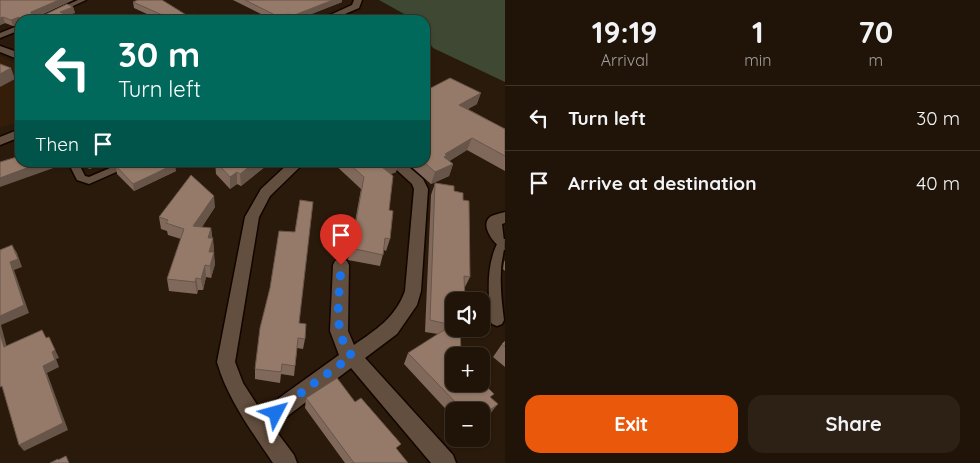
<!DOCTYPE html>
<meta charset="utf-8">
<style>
:root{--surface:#201408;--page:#2d2116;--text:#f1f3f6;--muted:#a29e9c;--line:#3d3329;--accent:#ea580c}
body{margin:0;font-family:Quicksand,sans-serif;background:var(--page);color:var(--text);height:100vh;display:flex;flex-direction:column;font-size:19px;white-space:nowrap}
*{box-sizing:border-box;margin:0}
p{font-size:16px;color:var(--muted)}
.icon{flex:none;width:28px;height:28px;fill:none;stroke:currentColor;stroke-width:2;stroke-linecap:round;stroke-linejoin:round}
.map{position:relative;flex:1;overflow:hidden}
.details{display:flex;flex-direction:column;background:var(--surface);width:475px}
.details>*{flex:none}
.banner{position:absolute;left:15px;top:15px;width:415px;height:152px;border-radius:15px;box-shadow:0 1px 4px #0004,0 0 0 1px var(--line);background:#00695c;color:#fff;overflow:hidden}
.buttons{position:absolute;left:445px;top:292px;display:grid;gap:10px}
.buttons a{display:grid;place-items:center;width:45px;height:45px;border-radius:10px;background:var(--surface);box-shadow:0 1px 4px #0004,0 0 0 1px var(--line);font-size:25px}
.pin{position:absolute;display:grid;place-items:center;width:42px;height:42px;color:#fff;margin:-51px -21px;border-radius:50% 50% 50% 0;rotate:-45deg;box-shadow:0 0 5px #0007}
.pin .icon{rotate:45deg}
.me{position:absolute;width:55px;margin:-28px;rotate:51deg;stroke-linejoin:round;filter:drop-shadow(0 0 4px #0008)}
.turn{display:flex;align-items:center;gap:18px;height:105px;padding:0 20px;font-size:22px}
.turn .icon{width:65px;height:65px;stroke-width:2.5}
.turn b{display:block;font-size:35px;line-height:42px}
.then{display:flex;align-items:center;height:48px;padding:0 20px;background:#0003;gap:10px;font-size:19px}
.eta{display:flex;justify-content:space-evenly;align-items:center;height:85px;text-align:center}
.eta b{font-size:30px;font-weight:800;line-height:35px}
.primary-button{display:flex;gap:10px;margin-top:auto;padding:10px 20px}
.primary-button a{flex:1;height:58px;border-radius:15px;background:var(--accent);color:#fff;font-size:20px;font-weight:800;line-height:58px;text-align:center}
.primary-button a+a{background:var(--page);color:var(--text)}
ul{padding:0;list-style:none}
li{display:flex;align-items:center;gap:15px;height:65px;padding:0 20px;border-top:1px solid var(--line)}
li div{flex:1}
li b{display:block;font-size:19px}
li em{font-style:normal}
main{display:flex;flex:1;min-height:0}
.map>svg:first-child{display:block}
.built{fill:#341e0a}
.green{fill:#3e4832}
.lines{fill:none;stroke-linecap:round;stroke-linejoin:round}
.service-casing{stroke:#120500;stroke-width:3}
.minor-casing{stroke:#120500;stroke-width:3}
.service{fill:#634f3f;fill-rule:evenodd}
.minor{fill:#634f3f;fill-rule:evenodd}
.wall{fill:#80695a}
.shaded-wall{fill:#68554a}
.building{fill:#957a69;stroke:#68554a}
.route{stroke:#1a73e8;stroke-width:9;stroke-dasharray:0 16.2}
</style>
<main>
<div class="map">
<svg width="505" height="463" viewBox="0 0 505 463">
<rect width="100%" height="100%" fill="#2a1a0b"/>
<!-- built -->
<path class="built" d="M0 56 20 66V121L0 128Z"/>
<!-- green -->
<path class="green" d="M379 0H505V82L433 48 425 36V20H415Z"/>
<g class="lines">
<!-- service casing -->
<g class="service-casing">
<path id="service" d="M78 0H86L43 20H34Z
M20 25V30L0 38V33Z
M68 162H78L85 176 89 177 124 162H139L89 184 77 180Z
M503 239H505C505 250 501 260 501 271 500 288 502 304 504 320L502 324 497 326 492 324 490 320C489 292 485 266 499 240Z"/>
</g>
<!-- minor casing -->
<g class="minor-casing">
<path id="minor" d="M354 0H362L359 8 331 20H319L352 5Z
M0 46 20 53V60L0 52Z
M20 129V137L0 145V137Z
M290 162H305L270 196 259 217 235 362 243 383 261 411 339 355 330 331 333 265 335 261 341 259 347 261 349 265 348 331 354 345C377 329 395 318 405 291L414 189 412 184 388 162H403L423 179 428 189 421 291 417 305 397 334 365 358 453 455 456 463H431L351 368 273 427 294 455 297 463H273C251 430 228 400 217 362L245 217 261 189Z
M505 212V223L502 224 505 250C496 247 479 226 490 217 493 215 501 213 505 212Z"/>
</g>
<!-- service -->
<use href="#service" class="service"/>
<!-- minor -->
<use href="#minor" class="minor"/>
</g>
<!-- wall -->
<path class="wall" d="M0 0H73L39 16H42L73 7 75 13 20 20V24L13 26 5 23 0 25Z
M233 0H342V2L296 20H273Z
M164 1 191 18 203 20H160L134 8 133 2Z
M425 91 477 104 468 109 505 129V171L467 150 449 161 453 164 449 176 431 184 406 162H425Z
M85 162H118L110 166 107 163 89 169Z
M215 162H271L241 186 237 184 230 189 216 174Z
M271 162H287L281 168Z
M332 162H398L396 172 391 174 389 210 390 239 386 251 384 250 380 266 348 260 361 189Z
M116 166 176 171 134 191 117 174Z
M435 183 454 191 463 200 470 277 464 289 454 329H461L454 356 491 398 490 414 481 411H454V418L404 364 408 353 438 334 425 332 431 195Z
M215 207 202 227 211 228 214 250 213 252 215 264 211 278 206 277 203 290H198L197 294 169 291 167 279 181 239 168 235 167 231 161 229 159 217Z
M505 260V271L503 269 504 262Z
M299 323 305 339 303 349 297 348 294 376 281 374 280 383 255 379V369Z
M505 341V367L493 357 502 344Z
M306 398 355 402 408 463H345L305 408Z"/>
<!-- shaded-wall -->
<path class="shaded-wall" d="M59 0H73L33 18 31 15V12Z
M333 0H342V2L296 20H291L292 16Z
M73 7 75 13 62 18 60 12Z
M288 14 287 20H279V17Z
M3 17 5 23 0 25V18Z
M19 17 20 24 13 26 11 20Z
M11 68 15 79 0 87V74Z
M481 93 477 104 455 116 459 105Z
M472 138 467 150 445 164 440 169 445 154Z
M43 162H61L62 165 0 187V178Z
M87 162H107V163L89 169Z
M109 162H118L110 166Z
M255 162H271L241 186 240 174Z
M281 162H287L281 168Z
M393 162H398L396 172 379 179 382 167Z
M175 164 176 171 134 191 133 184Z
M453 164 449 176 431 184 435 172Z
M237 172V184L230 189V177Z
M214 196 215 207 194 238 193 226Z
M211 228 212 239 208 238Z
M213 238 214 250 210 263 209 252Z
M12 245 17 253 22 267 14 270 29 313 1 325 9 355 4 347 0 333V316Z
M214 252 215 264 211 278 210 266Z
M205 265 206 277 203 290 201 279Z
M196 278 198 290 197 294 195 282Z
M49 337 59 358 56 359 59 367 47 373 68 430 24 451 19 445 43 366 52 352Z
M498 404 490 414 481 421V417Z"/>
<!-- building -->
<path class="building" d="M0 0H59L31 12V15L42 16 67 4 73 7 60 12 76 20H20V23L19 17 11 20 3 17 0 18Z
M138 0H162L191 18 193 14 203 20H161L167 17 133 2Z
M245 0H333L292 16 288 14 279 17Z
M0 64 11 68 0 74Z
M450 78 481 93 459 105 505 129V156L472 138 445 154 447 155 444 157 453 164 435 172 424 162H425V91Z
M20 156V162H43L0 178V162Z
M125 162H173L175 164 133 184 116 166Z
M216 162H255L240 174 237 172 230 177Z
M347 162H393L382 167 393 176 389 210 393 211 390 239 385 238 383 255 351 248 364 177Z
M191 175 214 196 193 226 211 228 208 238H213L209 252H214L210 266 205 265 201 279 196 278 195 282 167 279 184 229 166 223 168 220 159 217Z
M435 183 454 186V191L463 193V200L469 201 470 277 464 276 465 301H454V329H460L461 352 465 356H454V384H481V381L494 394 490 397 498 404 481 417V411H464L408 353 452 325 430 320Z
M300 200 313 202 299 323 306 324 305 339 298 338 295 366 282 364 281 372 255 369 260 328 270 288 279 231 295 232Z
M12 245 18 259 10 262 24 305 0 316V250Z
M42 330 46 338 49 337 55 350 52 352 55 360 43 366 63 423 19 445 2 386 0 387V333L4 347Z
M505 341V347L502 344Z
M337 378 355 402 361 398 401 444 396 448 408 463H354L306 398Z
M66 456 69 463H50L58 459V460Z"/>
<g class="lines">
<!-- route -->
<path class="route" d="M276 413 306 389 352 356C331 332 340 295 341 265"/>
</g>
</svg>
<div class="buttons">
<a><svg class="icon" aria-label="sound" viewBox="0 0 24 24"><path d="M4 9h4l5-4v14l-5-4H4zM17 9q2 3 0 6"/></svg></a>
<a>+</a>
<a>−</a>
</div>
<div class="pin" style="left:341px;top:265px;background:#d93025"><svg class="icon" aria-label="arrive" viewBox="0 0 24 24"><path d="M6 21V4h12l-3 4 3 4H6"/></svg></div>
<svg class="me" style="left:276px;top:413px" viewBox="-20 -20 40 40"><path d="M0-17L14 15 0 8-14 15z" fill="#1a73e8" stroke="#fff" stroke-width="4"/></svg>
<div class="banner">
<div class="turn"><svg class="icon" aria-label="left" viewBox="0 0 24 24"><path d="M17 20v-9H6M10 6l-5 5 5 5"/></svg><div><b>30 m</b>Turn left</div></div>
<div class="then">Then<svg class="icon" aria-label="arrive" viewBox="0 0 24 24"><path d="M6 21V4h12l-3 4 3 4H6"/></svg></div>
</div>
</div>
<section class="details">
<div class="eta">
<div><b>19:19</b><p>Arrival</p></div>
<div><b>1</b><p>min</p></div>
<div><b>70</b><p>m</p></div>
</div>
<ul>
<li><svg class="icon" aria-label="left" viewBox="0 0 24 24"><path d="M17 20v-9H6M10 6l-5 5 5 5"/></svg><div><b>Turn left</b></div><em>30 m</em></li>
<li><svg class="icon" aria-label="arrive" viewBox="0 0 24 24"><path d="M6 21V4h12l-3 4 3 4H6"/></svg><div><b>Arrive at destination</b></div><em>40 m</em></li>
</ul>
<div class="primary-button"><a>Exit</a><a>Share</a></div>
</section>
</main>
